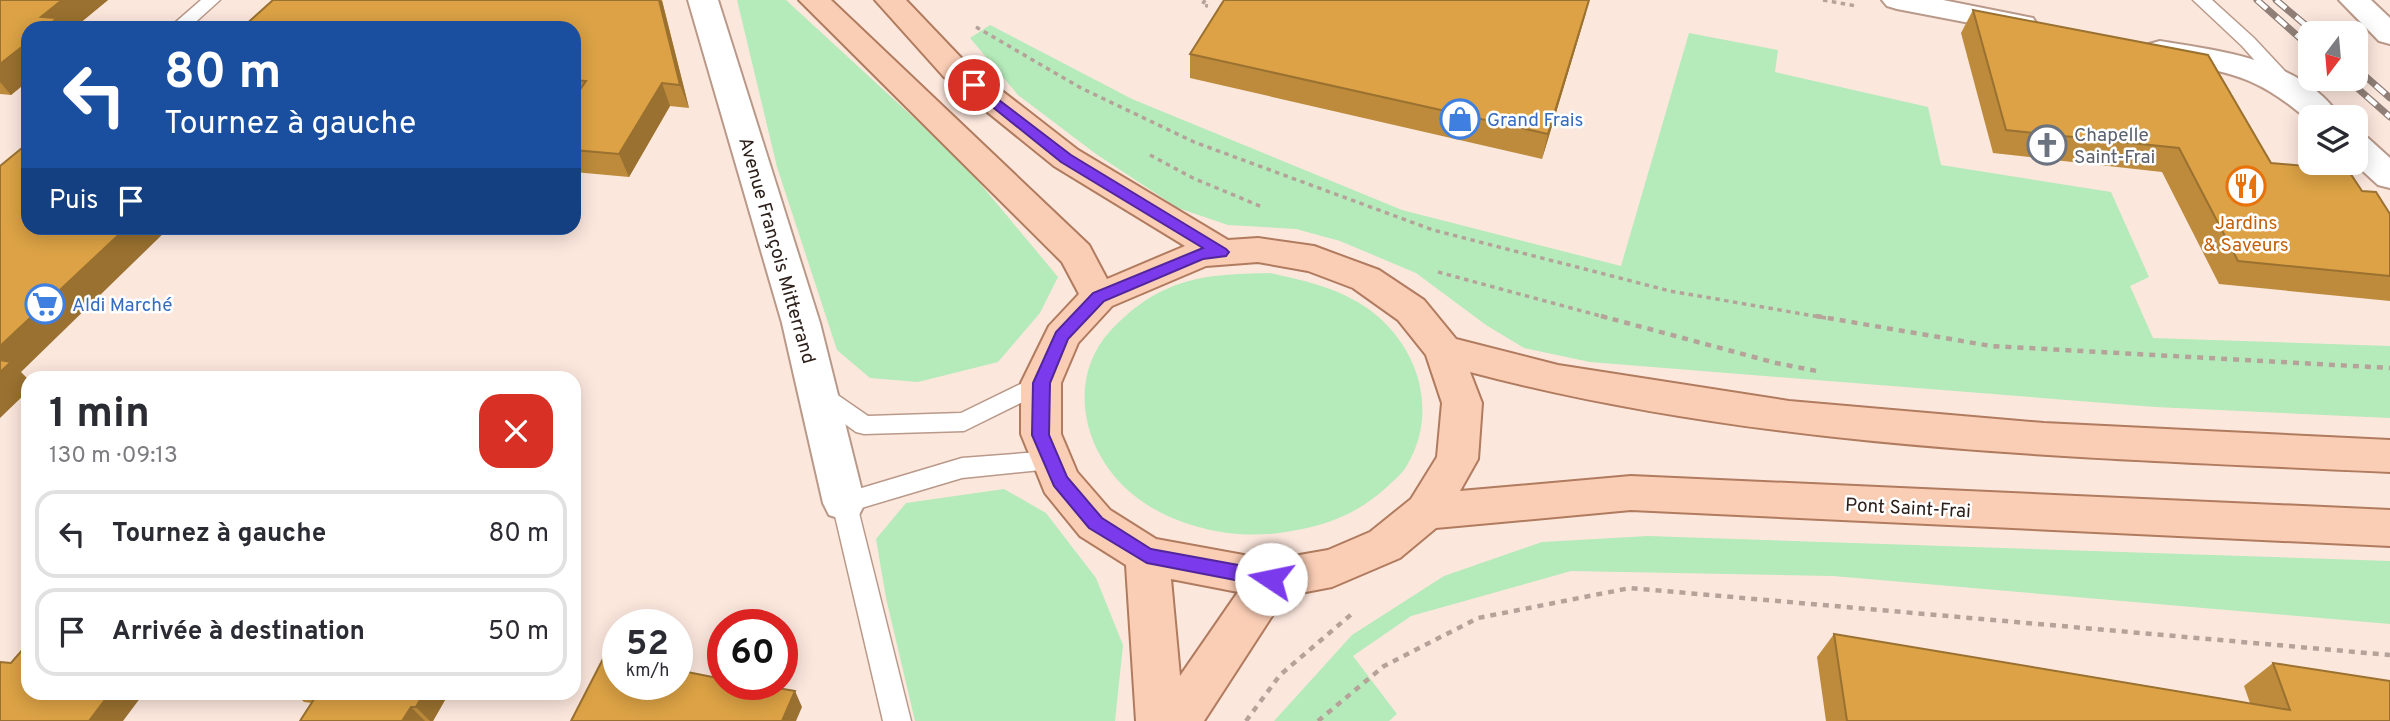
<!DOCTYPE html>
<html lang="fr">
<meta charset="utf-8">
<style>
:root{--surface:#fff;--page:#f7f7f7;--text:#2b2b33;--muted:#7c7c81;--line:#e1e1e2}
body{margin:0;font-family:Overpass,sans-serif;background:var(--page);color:var(--text);height:100vh;display:flex;flex-direction:column;font-size:26px;white-space:nowrap}
*{box-sizing:border-box;margin:0}
p{font-size:23px;color:var(--muted)}
.icon{flex:none;width:38px;height:38px;fill:none;stroke:currentColor;stroke-width:2;stroke-linecap:round;stroke-linejoin:round}
.map{position:relative;flex:1;overflow:hidden}
.side{position:absolute;left:21px;top:371px;width:560px;height:329px;display:flex;flex-direction:column;background:var(--surface);border-radius:21px;box-shadow:0 4px 18px #0003}
.side>*{flex:none}
.guide{position:absolute;left:21px;top:21px;width:560px;height:214px;border-radius:21px;box-shadow:0 4px 18px #0003;background:#1a4fa0;color:#fff;overflow:hidden}
.needle{width:46px;rotate:196deg}
.fabs{position:absolute;left:2298px;top:21px;display:grid;gap:14px}
.fabs a{display:grid;place-items:center;width:70px;height:70px;border-radius:14px;background:var(--surface);box-shadow:0 4px 18px #0003;font-size:35px}
.speed{position:absolute;left:602px;top:609px;display:flex;gap:14px;font-size:35px;font-weight:700;text-align:center}
.speed>*{display:grid;place-content:center;width:91px;height:91px;border-radius:50%;background:var(--surface);box-shadow:0 4px 18px #0003;line-height:1}
.speed small{font-size:18px;font-weight:400}
.speed .limit{border:10px solid #d22;background:#fff;color:#111}
.pin{position:absolute;display:grid;place-items:center;width:60px;height:60px;color:#fff;margin:-30px;border:4px solid #fff;border-radius:50%;box-shadow:0 2px 7px #0007}
.me{position:absolute;width:77px;margin:-38px;rotate:281deg;stroke-linejoin:round;filter:drop-shadow(0 0 5px #0008)}
.turn{display:flex;align-items:center;gap:24px;height:147px;padding:0 28px;font-size:32px}
.turn .icon{width:91px;height:91px;stroke-width:2.5}
.turn b{display:block;font-size:49px;line-height:60px}
.then{display:flex;align-items:center;height:66px;padding:0 28px;background:#0003;gap:14px;font-size:26px}
.round{display:grid;place-items:center;flex:none;width:74px;height:74px;border-radius:21px;background:var(--page)}
.summary{display:flex;align-items:center;justify-content:space-between;height:119px;padding:0 28px}
h1{font-size:42px;font-weight:700;line-height:52px}
ul{padding:0;list-style:none}
li{display:flex;align-items:center;gap:21px;height:88px;margin:0 14px 10px;padding:0 14px;border:4px solid var(--line);border-radius:21px}
li div{flex:1}
li b{display:block;font-size:26px}
li em{font-style:normal}
.map>svg:first-child{display:block}
.green{fill:#b5eaba}
.lines{fill:none;stroke-linecap:round;stroke-linejoin:round}
.lane-casing{stroke:#b99989;stroke-width:3}
.street-casing{stroke:#b99989;stroke-width:4}
.secondary-casing{stroke:#b99989;stroke-width:4}
.primary-casing{stroke:#b07b5e;stroke-width:4}
.path-far1{stroke:#b5a39a;stroke-width:3.5;stroke-dasharray:4.5 4.5;stroke-linecap:butt}
.path{stroke:#b5a39a;stroke-width:4.5;stroke-dasharray:6 6;stroke-linecap:butt}
.lane{fill:#fff;fill-rule:evenodd}
.street{fill:#fff;fill-rule:evenodd}
.secondary{fill:#fff;fill-rule:evenodd}
.primary{fill:#facdb5;fill-rule:evenodd}
.rail-casing{stroke:#8f7f77;stroke-width:7}
.rail{stroke:#fff;stroke-width:4.5;stroke-dasharray:13;stroke-linecap:butt}
.wall{fill:#bd8b3b}
.shaded-wall{fill:#9a7130}
.building{fill:#dca245;stroke:#9a7130;stroke-width:2}
.route{fill:#7c3aed;stroke:#51269a;stroke-width:2}
.labels{text-anchor:middle;stroke-width:5;stroke-linejoin:round;paint-order:stroke}
.shop-label{font-size:19px;fill:#366cbe;stroke:#fff;text-anchor:start}
.worship-label{font-size:19px;fill:#5b616d;stroke:#fff;text-anchor:start}
.food-label{font-size:19px;fill:#c56008;stroke:#fff}
.street-label{font-size:19px;fill:#2d201a;stroke:#fff}
</style>
<div class="map">
<svg width="2390" height="721" viewBox="0 0 2390 721">
<rect width="100%" height="100%" fill="#fce7dd"/>
<!-- green -->
<path class="green" d="M737 0H786L963 163 1058 277 1040 313 998 362 918 382 870 378 837 350 777 167Z
M990 25 1132 99 1402 210 1621 266 1689 33 1778 50 1775 72 1928 107 1941 165 2111 192 2149 277 2130 286 2153 338 2390 346V418L2155 407 1590 362 1524 348 1486 325 1416 273 1340 241 1296 229 1228 225 1178 208 1096 154 1018 95 970 38Z
M1270 273C1302 280 1335 287 1364 306 1417 341 1441 410 1406 467 1402 474 1394 480 1388 486 1356 516 1322 527 1279 533 1234 539 1181 528 1143 502 1086 464 1062 383 1111 330 1128 312 1148 296 1171 287 1202 274 1236 274 1270 273Z
M1004 489 1046 513 1096 578 1123 645 1115 721H915L886 598 876 539 906 503Z
M1648 536 2390 561V624L1833 576 1571 571 1411 616 1353 656 1397 714 1389 721H1274L1352 635 1444 576 1542 542Z"/>
<g class="lines">
<!-- lane casing -->
<g class="lane-casing">
<path id="lane" d="M201 0H220L189 28H169Z
M2193 0H2212L2254 38 2295 82 2297 86 2295 90H2281L2242 46Z
M1041 374 1049 377 1053 383 1049 389 964 431 864 434 856 432 810 399 806 393 810 387 818 384 826 387 868 416 961 413Z
M1052 451 1061 454 1064 461 1061 468 962 478 858 509 911 721H883L832 503 835 496 962 458Z"/>
</g>
<!-- street casing -->
<g class="street-casing">
<path id="street" d="M688 0H718L820 323 865 503 859 515 844 520 829 515 823 503 782 323Z
M1882 0H1943L2033 18 2037 24 2033 30 2022 33 1897 9 1887 6Z
M2160 41C2221 51 2303 60 2340 117H2310V122C2250 68 2222 74 2149 56L2145 50 2149 44Z
M2356 135 2368 138 2390 158V188L2378 185 2354 163Z"/>
</g>
<!-- secondary casing -->
<g class="secondary-casing">
<path id="secondary" d="M2339 0H2371L2390 18V44L2379 41Z"/>
</g>
<!-- primary casing -->
<g class="primary-casing">
<path id="primary" d="M799 0H831L1089 245 1107 279 1185 246 1054 166 944 77 875 0H906L966 63 1078 150 1228 240 1258 238 1314 246 1379 270 1424 300 1456 339 1558 365 1789 401 2044 423 2390 440V472C2082 457 1769 451 1470 372L1482 403 1478 459 1460 491 1631 476 2390 510V546L1631 510 1436 528 1400 558 1332 587 1285 596 1204 721H1136L1126 565 1080 536 1045 493 1021 434V383L1049 326 1079 294 1062 262ZM1258 262 1308 271 1353 288 1398 320 1426 355 1442 403 1437 457 1411 499 1370 532 1328 550 1271 560 1156 539 1110 510 1077 472 1061 434V383L1078 343 1112 306 1206 266ZM1171 579 1238 592 1180 676Z"/>
</g>
<!-- path-far1 -->
<path class="path-far1" d="M1205 0 1202 5 1208 6
M1823 0 1856 6
M976 27 1081 88 1194 142 1433 230 1670 291 1826 318
M1150 155 1193 178 1262 207
M1438 272 1608 318"/>
<!-- path -->
<path class="path" d="M1601 316 1776 363 1822 372
M1816 316 1991 346 2390 368
M1246 721 1280 675 1354 612
M1318 721 1384 666 1478 618 1630 588 2390 655"/>
<!-- lane -->
<use href="#lane" class="lane"/>
<!-- street -->
<use href="#street" class="street"/>
<!-- secondary -->
<use href="#secondary" class="secondary"/>
<!-- primary -->
<use href="#primary" class="primary"/>
<!-- rail casing -->
<g class="rail-casing">
<path id="rail" d="M2257 0 2310 47
M2276 0 2315 33
M2356 68 2390 98
M2347 79 2390 117"/>
</g>
<!-- rail -->
<use href="#rail" class="rail"/>
</g>
<!-- wall -->
<path class="wall" d="M0 0H108L74 28H28V81L11 95 0 94Z
M273 0H662L689 108 670 106 629 177 574 172V28Z
M1973 10 2271 163 2362 191 2390 214V301L2219 284 2162 172 1993 153 1961 33Z
M1586 13 1542 159 1190 78V54Z
M1834 634 2250 703 2244 686 2273 663 2390 721H1826L1817 657Z
M295 693H449L433 721H300L312 703 304 702Z"/>
<!-- shaded-wall -->
<path class="shaded-wall" d="M62 0H108L74 28H45L41 17Z
M659 0 662 1 689 108 680 85Z
M1590 0 1586 13 1542 159 1548 134Z
M28 42V81L11 95 0 82V64Z
M662 83 670 106 629 177 619 154Z
M126 228H169L21 372 28 379V391L0 418V346Z
M795 691 802 707 796 721H782Z
M110 693H144L123 721H89Z
M424 693H449L433 721H430L416 707Z
M411 707 425 721H402Z"/>
<!-- building -->
<path class="building" d="M0 0H62L41 17 57 18 45 28H28V42L0 64Z
M273 0H659L680 85 662 83 619 154 574 150V98L586 81 574 80V28H242Z
M1224 0H1589L1548 134 1190 54Z
M1973 10 2208 55 2271 163 2348 170 2362 191 2376 192 2390 214V276L2238 261 2179 148 2006 130Z
M28 143V228H126L0 346V166Z
M0 360 11 362 0 372Z
M1834 634 2290 710 2273 663 2390 681V721H1847Z
M23 649 28 650V693H110L89 721H0V662L11 663Z
M604 657 618 660V684H677V670L723 679V684H755L795 691 782 721H571Z
M318 693H424L416 707H411L402 721H300Z"/>
<!-- route -->
<path class="route" d="M974 81 1071 155 1226 249 1229 252 1226 256 1203 259 1104 301 1068 339 1050 383 1049 435 1067 477 1102 518 1151 549 1271 571 1278 573 1280 579 1278 584 1271 587 1147 563 1089 528 1054 486 1032 435 1033 383 1056 332 1093 293 1203 248 1061 162 969 88V82Z"/>
<!-- icons -->
<defs>
<g id="shop-ring" transform="scale(2.0125)"><circle r="9.5" fill="#fff" stroke="#3f7fe0" stroke-width="1.5"/><path d="M-5-2.5h2.3a2.7 3.5 0 0 1 5.4 0H5L5.5 6h-11ZM-1.5-2.5h3a1.5 2.3 0 0 0-3 0Z" fill="#3f7fe0"/></g>
<g id="church-ring" transform="scale(2.0125)"><circle r="9.5" fill="#fff" stroke="#6b7280" stroke-width="1.5"/><path d="M-1.2-6h2.4v3.5h3.3v2.4h-3.3V6h-2.4V-.1h-3.3v-2.4h3.3Z" fill="#6b7280"/></g>
<g id="restaurant-ring" transform="scale(2.0125)"><circle r="9.5" fill="#fff" stroke="#e8710a" stroke-width="1.5"/><path d="M-5-6h1v4h1v-4h1v4h1v-4h1v5L-1.5 .5V6h-2V.5L-5-1ZM5-6V6H3V1.5H1.5Q1.5-4 5-6Z" fill="#e8710a"/></g>
<g id="supermarket-ring" transform="scale(2.0125)"><circle r="9.5" fill="#fff" stroke="#3f7fe0" stroke-width="1.5"/><path d="M-6-5.5h2.5l.6 2H6L4.5 2H-2.5L-4.4-4H-6ZM-1.5 3.2a1.3 1.3 0 1 0 .1 0ZM3 3.2a1.3 1.3 0 1 0 .1 0Z" fill="#3f7fe0"/></g>
</defs>
<g fill-rule="evenodd">
<use href="#shop-ring" x="1460" y="119"/>
<use href="#church-ring" x="2047" y="145"/>
<use href="#restaurant-ring" x="2246" y="186"/>
<use href="#supermarket-ring" x="45" y="304"/>
</g>
<g class="labels">
<!-- shop labels -->
<g class="shop-label">
<text x="1487" y="126">Grand Frais</text>
<text x="72" y="311">Aldi Marché</text>
</g>
<!-- worship labels -->
<g class="worship-label">
<text x="2074" y="141">Chapelle<tspan x="2074" dy="22">Saint-Frai</tspan></text>
</g>
<!-- food labels -->
<g class="food-label">
<text x="2246" y="229">Jardins<tspan x="2246" dy="22">&amp; Saveurs</tspan></text>
</g>
<!-- street labels -->
<g class="street-label">
<text transform="translate(778 250) rotate(74)" y="7">Avenue François Mitterrand</text>
<text transform="translate(1908 507) rotate(3)" y="7">Pont Saint-Frai</text>
</g>
</g>
</svg>
<div class="fabs">
<a><svg class="needle" viewBox="-14 -14 28 28"><path d="M0-13l5 13h-10z" fill="#e53935"/><path d="M0 13l5-13h-10z" fill="#7c7c81"/></svg></a>
<a><svg class="icon" aria-label="layers" viewBox="0 0 24 24"><path d="M12 4l9 5-9 5-9-5zM3 14l9 5 9-5"/></svg></a>
</div>
<div class="speed"><div>52<small>km/h</small></div><div class="limit">60</div></div>
<div class="pin" style="left:974px;top:85px;background:#d93025"><svg class="icon" aria-label="arrive" viewBox="0 0 24 24"><path d="M6 21V4h12l-3 4 3 4H6"/></svg></div>
<svg class="me" style="left:1271px;top:579px" viewBox="-20 -20 40 40"><circle r="19" fill="#fff"/><path d="M0-13L10 11 0 6-10 11z" fill="#7c3aed"/></svg>
<div class="guide">
<div class="turn"><svg class="icon" aria-label="left" viewBox="0 0 24 24"><path d="M17 20v-9H6M10 6l-5 5 5 5"/></svg><div><b>80 m</b>Tournez à gauche</div></div>
<div class="then">Puis<svg class="icon" aria-label="arrive" viewBox="0 0 24 24"><path d="M6 21V4h12l-3 4 3 4H6"/></svg></div>
</div>
<section class="side">
<div class="summary"><div><h1>1 min</h1><p>130 m · 09:13</p></div><a class="round" style="background:#d93025;color:#fff"><svg class="icon" aria-label="close" viewBox="0 0 24 24"><path d="M6 6l12 12M18 6L6 18"/></svg></a></div>
<ul>
<li><svg class="icon" aria-label="left" viewBox="0 0 24 24"><path d="M17 20v-9H6M10 6l-5 5 5 5"/></svg><div><b>Tournez à gauche</b></div><em>80 m</em></li>
<li><svg class="icon" aria-label="arrive" viewBox="0 0 24 24"><path d="M6 21V4h12l-3 4 3 4H6"/></svg><div><b>Arrivée à destination</b></div><em>50 m</em></li>
</ul>
</section>
</div>
